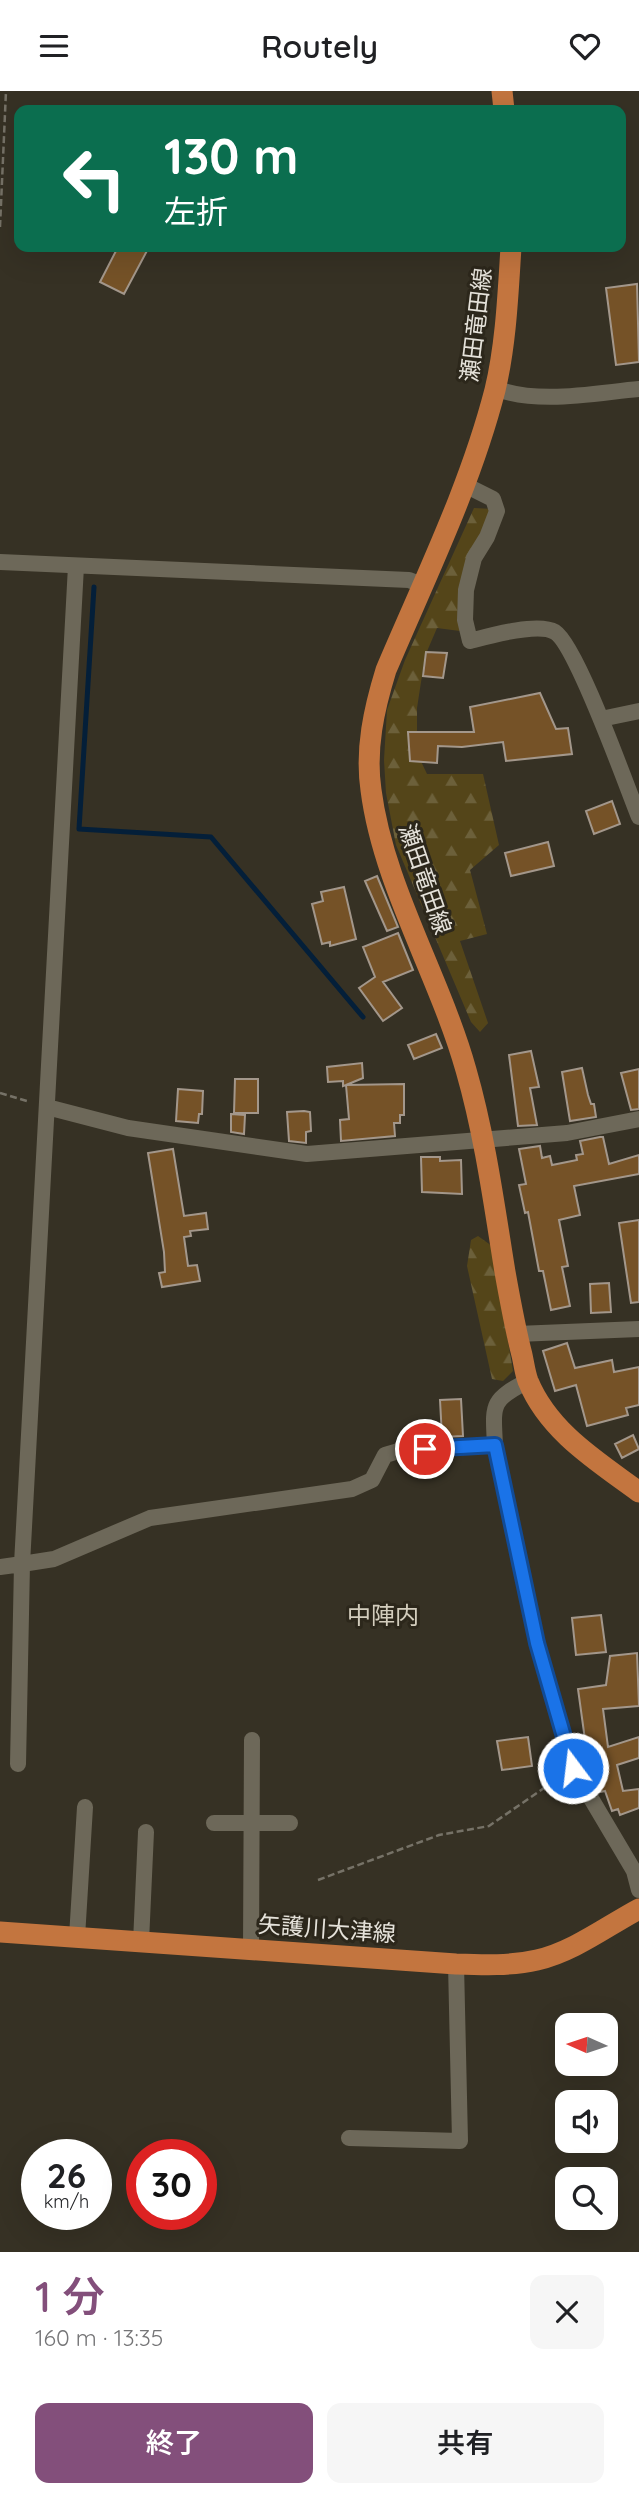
<!DOCTYPE html>
<html lang="ja">
<meta charset="utf-8">
<style>
:root{--surface:#fff;--page:#f6f6f6;--text:#202124;--muted:#757577;--accent:#834f7b}
body{margin:0;font-family:Quicksand,"Noto Sans JP",sans-serif;background:var(--page);color:var(--text);height:100vh;display:flex;flex-direction:column;font-size:26px;white-space:nowrap}
*{box-sizing:border-box;margin:0}
p{font-size:23px;color:var(--muted)}
.icon{flex:none;width:38px;height:38px;fill:none;stroke:currentColor;stroke-width:2;stroke-linecap:round;stroke-linejoin:round}
.map{position:relative;height:2161px;overflow:hidden}
.details{display:flex;flex-direction:column;background:var(--surface);flex:1}
.details>*{flex:none}
.hud{position:absolute;left:14px;top:14px;width:612px;height:147px;border-radius:14px;box-shadow:0 7px 28px #0002;background:#0b6e4f;color:#fff;overflow:hidden}
.needle{width:46px;rotate:273deg}
.controls{position:absolute;left:555px;top:1922px;display:grid;gap:14px}
.controls a{display:grid;place-items:center;width:63px;height:63px;border-radius:14px;background:var(--surface);box-shadow:0 7px 28px #0002;font-size:35px}
.speed{position:absolute;left:21px;top:2048px;display:flex;gap:14px;font-size:35px;font-weight:700;text-align:center}
.speed>*{display:grid;place-content:center;width:91px;height:91px;border-radius:50%;background:var(--surface);box-shadow:0 7px 28px #0002;line-height:1}
.speed small{font-size:18px;font-weight:400}
.speed .limit{border:10px solid #d22;background:#fff;color:#111}
.pin{position:absolute;display:grid;place-items:center;width:60px;height:60px;color:#fff;margin:-30px;border:4px solid #fff;border-radius:50%;box-shadow:0 2px 7px #0007}
.me{position:absolute;width:77px;margin:-38px;rotate:345deg;stroke-linejoin:round;filter:drop-shadow(0 0 5px #0008)}
.turn{display:flex;align-items:center;gap:24px;height:147px;padding:0 35px;font-size:32px}
.turn .icon{width:91px;height:91px;stroke-width:2.5}
.turn b{display:block;font-size:49px;line-height:60px}
.round{display:grid;place-items:center;flex:none;width:74px;height:74px;border-radius:14px;background:var(--page)}
.summary{display:flex;align-items:center;justify-content:space-between;height:119px;padding:0 35px}
h1{font-size:42px;font-weight:600;line-height:52px;color:var(--accent)}
.cta{display:flex;gap:14px;margin-top:auto;padding:14px 35px}
.cta a{flex:1;height:80px;border-radius:14px;background:var(--accent);color:#fff;font-size:28px;font-weight:600;line-height:80px;text-align:center}
.cta a+a{background:var(--page);color:var(--text)}
header{display:flex;justify-content:space-between;align-items:center;height:91px;padding:0 35px;background:var(--surface);font-size:32px;font-weight:600}
.map>svg:first-child{display:block}
.forest{fill:url(#forest-firs)}
.lines{fill:none;stroke-linecap:round;stroke-linejoin:round}
.stream{stroke:#041f39;stroke-width:5}
.building{fill:#755227;stroke:#a3978b;stroke-width:2}
.path{stroke:#767267;stroke-width:2.5;stroke-dasharray:7 3.5;stroke-linecap:butt}
.minor{stroke:#6d6859;stroke-width:16}
.major{stroke:#c3753f;stroke-width:21}
.route-casing{stroke:#114b97;stroke-width:18}
.route{stroke:#1a73e8;stroke-width:12}
.labels{text-anchor:middle;stroke-width:6;stroke-linejoin:round;paint-order:stroke}
.street-label{font-size:23px;fill:#e5e2da;stroke:#2c271b}
.neighbourhood-label{font-size:24px;fill:#d3cdbd;stroke:#2c271b}
</style>
<header><svg class="icon" aria-label="menu" viewBox="0 0 24 24"><path d="M4 6h16M4 12h16M4 18h16"/></svg>Routely<svg class="icon" aria-label="heart" viewBox="0 0 24 24"><path d="M12 20l-8-8c-3-5 5-10 8-4 3-6 11-1 8 4z"/></svg></header>
<div class="map">
<svg width="639" height="2161" viewBox="0 0 639 2161">
<defs>
<pattern id="forest-firs" width="22" height="20" patternUnits="userSpaceOnUse" patternTransform="scale(1.75)"><rect width="22" height="20" fill="#544519"/><path d="M5 1l3.5 6h-7zM16 11l3.5 6h-7z" fill="#6c603a"/></pattern>
</defs>
<rect width="100%" height="100%" fill="#363124"/>
<!-- forest -->
<path class="forest" d="M474 417 493 418 478 460 460 540 437 537 425 565 417 617V662L427 683H483L499 754 470 779 487 843 460 850 488 932 480 941 471 931 396 754 386 702 384 669 387 619 405 569Z
M478 1145 492 1155 513 1280 503 1290 492 1288 467 1175 471 1149Z"/>
<g class="lines">
<!-- stream -->
<path class="stream" d="M94 496 79 738 211 746 363 926"/>
</g>
<!-- building -->
<path class="building" d="M118 156H149L124 203 100 191Z
M637 193 639 271 616 274 606 197Z
M426 561 447 562 443 587 423 585Z
M540 602 556 638 568 637 572 663 506 670 503 651 462 656 438 655 437 672 410 670 408 641H474L470 616Z
M612 710 620 733 594 743 586 720Z
M548 751 554 775 511 785 505 762Z
M377 785 398 836 387 840 365 790Z
M344 796 356 848 330 855V851L322 853 312 813 323 810 321 801Z
M398 842 413 879 383 891 402 917 383 930 359 897 375 886 363 856Z
M436 943 442 957 414 968 408 954Z
M531 960 539 996 530 997 537 1034 518 1035 509 964Z
M362 972 363 987 346 994 404 993V1024H400V1032H394L395 1045 341 1050 340 1029 349 1028 346 994 343 995V990L328 991 327 976Z
M582 977 588 1004 591 1013H594L596 1026 570 1030 562 981Z
M639 978V1018L631 1019 621 982Z
M235 988H258V1022H234Z
M178 998 203 1000 202 1023H199L198 1032 176 1030Z
M304 1020 310 1021 311 1040 306 1041V1052L289 1050 287 1021Z
M231 1023 245 1024 244 1043 231 1041Z
M600 1046H603L609 1073 639 1064V1083L574 1095 580 1124 559 1129 568 1175 562 1176 570 1215 551 1219 543 1180H539L528 1121 525 1122 519 1094 526 1093 519 1058 540 1055 542 1067 550 1065 552 1074 577 1069 576 1064 583 1063 580 1050Z
M173 1058 184 1125 206 1122 208 1138 190 1140 191 1145 184 1146 188 1175 197 1174 200 1190 162 1196 159 1182 165 1181 164 1161 148 1062Z
M421 1066H440V1070L461 1069 462 1103 422 1101Z
M639 1129V1211L631 1212 619 1132Z
M609 1192 611 1221 591 1222 590 1193Z
M567 1252 575 1277 612 1269 614 1281 639 1276V1314L626 1317 628 1324 587 1335 576 1294 555 1300 543 1260Z
M461 1308 463 1345 442 1346 440 1309Z
M633 1344 639 1358 622 1367 615 1353Z
M601 1524 606 1561 576 1564 572 1527Z
M637 1562 639 1615 603 1618 608 1656 639 1646V1667L617 1674 623 1700 639 1698V1717L620 1724 618 1718 612 1720 605 1700 600 1701 586 1656 578 1598 606 1594 610 1565Z
M528 1646 532 1675 502 1679 497 1650Z"/>
<g class="lines">
<!-- path -->
<path class="path" d="M0 136 6 0
M0 1002 30 1011
M318 1789 439 1744 489 1735 560 1686"/>
<!-- minor -->
<path class="minor" d="M495 297C537 314 595 302 639 298
M465 394 493 408 497 420 487 446 474 467 466 499 465 529 470 550C489 545 538 531 555 541 577 555 626 694 639 726
M0 471 409 489 422 494
M601 628 639 620
M47 1016 128 1037 307 1063 567 1042 639 1028
M517 1243 639 1238
M528 1290C490 1309 493 1314 495 1354L537 1552 573 1677 634 1780 639 1799
M0 1476 22 1473 76 475
M18 1673 22 1473 54 1468 150 1427 352 1398 372 1389 385 1364 402 1359 495 1354
M214 1732H290
M77 1846 85 1716
M141 1851 146 1741
M251 1859 252 1649
M349 2047 460 2050 456 1873"/>
<!-- major -->
<path class="major" d="M502 0 504 19
M511 156C508 203 506 253 495 299 470 396 425 487 386 579 374 618 365 658 371 699 383 794 440 886 466 979 485 1045 494 1113 505 1181 510 1209 515 1237 522 1264 524 1273 525 1282 528 1290 549 1341 597 1370 639 1401
M0 1841 456 1873C483 1874 511 1875 537 1869 573 1861 607 1835 639 1818"/>
</g>
<g class="lines">
<!-- route casing -->
<g class="route-casing">
<path id="route" d="M425 1358 495 1354 537 1552 573 1677"/>
</g>
<!-- route -->
<use href="#route" class="route"/>
</g>
<g class="labels">
<!-- street labels -->
<g class="street-label">
<text transform="translate(476 234) rotate(-83)" y="8">瀬田竜田線</text>
<text transform="translate(425 788) rotate(71)" y="8">瀬田竜田線</text>
<text transform="translate(327 1838) rotate(4)" y="8">矢護川大津線</text>
</g>
<!-- neighbourhood labels -->
<g class="neighbourhood-label">
<text x="383" y="1533">中陣内</text>
</g>
</g>
</svg>
<div class="controls">
<a><svg class="needle" viewBox="-14 -14 28 28"><path d="M0-13l5 13h-10z" fill="#e53935"/><path d="M0 13l5-13h-10z" fill="#757577"/></svg></a>
<a><svg class="icon" aria-label="sound" viewBox="0 0 24 24"><path d="M4 9h4l5-4v14l-5-4H4zM17 9q2 3 0 6"/></svg></a>
<a><svg class="icon" aria-label="search" viewBox="0 0 24 24"><circle cx="10" cy="10" r="6"/><path d="M15 15l6 6"/></svg></a>
</div>
<div class="speed"><div>26<small>km/h</small></div><div class="limit">30</div></div>
<div class="pin" style="left:425px;top:1358px;background:#d93025"><svg class="icon" aria-label="arrive" viewBox="0 0 24 24"><path d="M6 21V4h12l-3 4 3 4H6"/></svg></div>
<svg class="me" style="left:573px;top:1677px" viewBox="-20 -20 40 40"><circle r="17" fill="#1a73e8" stroke="#fff" stroke-width="3"/><path d="M0-11L8 9 0 5-8 9z" fill="#fff"/></svg>
<div class="hud">
<div class="turn"><svg class="icon" aria-label="left" viewBox="0 0 24 24"><path d="M17 20v-9H6M10 6l-5 5 5 5"/></svg><div><b>130 m</b>左折</div></div>
</div>
</div>
<section class="details">
<div class="summary"><div><h1>1 分</h1><p>160 m · 13:35</p></div><a class="round"><svg class="icon" aria-label="close" viewBox="0 0 24 24"><path d="M6 6l12 12M18 6L6 18"/></svg></a></div>
<div class="cta"><a>終了</a><a>共有</a></div>
</section>
